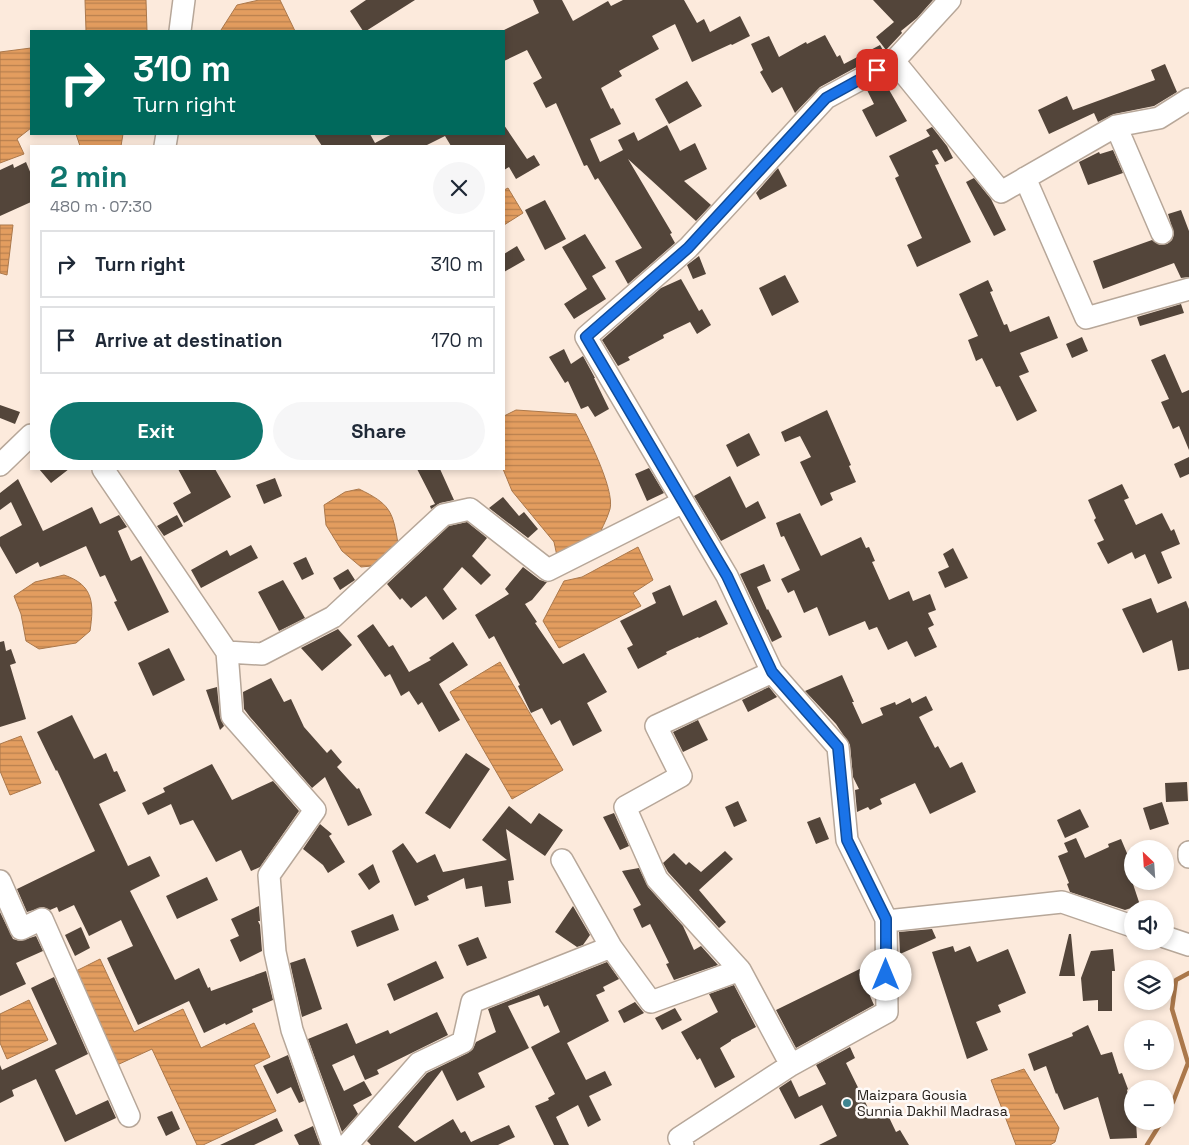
<!DOCTYPE html>
<meta charset="utf-8">
<style>
:root{--surface:#fff;--page:#f6f6f7;--text:#1f2937;--muted:#747a83;--line:#e0e1e3;--accent:#0f766e}
body{margin:0;font-family:"Space Grotesk",sans-serif;background:var(--page);color:var(--text);height:100vh;display:flex;flex-direction:column;font-size:19px;white-space:nowrap}
*{box-sizing:border-box;margin:0}
p{font-size:16px;color:var(--muted)}
.icon{flex:none;width:28px;height:28px;fill:none;stroke:currentColor;stroke-width:2;stroke-linecap:round;stroke-linejoin:round}
.map{position:relative;flex:1;overflow:hidden}
.panel{position:absolute;left:30px;top:145px;width:475px;height:325px;display:flex;flex-direction:column;background:var(--surface);border-radius:0px;box-shadow:0 2px 8px #0003}
.panel>*{flex:none}
.guide{position:absolute;left:30px;top:30px;width:475px;height:105px;border-radius:0px;box-shadow:0 2px 8px #0003;background:#00695c;color:#fff;overflow:hidden}
.needle{width:32px;rotate:335deg}
.tools{position:absolute;left:1124px;top:840px;display:grid;gap:10px}
.tools a{display:grid;place-items:center;width:50px;height:50px;border-radius:50%;background:var(--surface);box-shadow:0 2px 8px #0003;font-size:25px}
.pin{position:absolute;display:grid;place-items:center;width:42px;height:42px;color:#fff;margin:-21px;border-radius:10px;box-shadow:0 2px 8px #0006}
.me{position:absolute;width:55px;margin:-28px;rotate:0deg;stroke-linejoin:round;filter:drop-shadow(0 0 4px #0008)}
.turn{display:flex;align-items:center;gap:18px;height:105px;padding:0 20px;font-size:22px}
.turn .icon{width:65px;height:65px;stroke-width:2.5}
.turn b{display:block;font-size:35px;line-height:42px}
.round{display:grid;place-items:center;flex:none;width:52px;height:52px;border-radius:26px;background:var(--page)}
.headline{display:flex;align-items:center;justify-content:space-between;height:85px;padding:0 20px}
h1{font-size:30px;font-weight:800;line-height:38px;color:var(--accent)}
.action{display:flex;gap:10px;margin-top:auto;padding:10px 20px}
.action a{flex:1;height:58px;border-radius:30px;background:var(--accent);color:#fff;font-size:20px;font-weight:800;line-height:58px;text-align:center}
.action a+a{background:var(--page);color:var(--text)}
ul{padding:0;list-style:none}
li{display:flex;align-items:center;gap:15px;height:68px;margin:0 10px 8px;padding:0 10px;border:2px solid var(--line);border-radius:0px}
li div{flex:1}
li b{display:block;font-size:19px}
li em{font-style:normal}
.map>svg:first-child{display:block}
.water{fill:url(#water-rules);stroke:#ab784b}
.lines{fill:none;stroke-linecap:round;stroke-linejoin:round}
.stream{stroke:#ab784b;stroke-width:4.5}
.building{fill:#53453a}
.minor-casing{stroke:#b7a799;stroke-width:24}
.minor{stroke:#fff;stroke-width:21}
.route-casing{stroke:#114b97;stroke-width:12}
.route{stroke:#1a73e8;stroke-width:9}
.poi-dot{fill:#3f8591;stroke:#fefaf8;stroke-width:2}
.labels{text-anchor:middle;stroke-width:5;stroke-linejoin:round;paint-order:stroke}
.poi-label{font-size:14px;fill:#27211c;stroke:#fefaf8;text-anchor:start}
</style>
<div class="map">
<svg width="1189" height="1145" viewBox="0 0 1189 1145">
<defs>
<pattern id="water-rules" width="6" height="5" patternUnits="userSpaceOnUse" patternTransform="scale(1.25)"><rect width="6" height="5" fill="#e39d5f"/><path d="M0 2.5h6" fill="none" stroke="#b8804e"/></pattern>
</defs>
<rect width="100%" height="100%" fill="#fceadc"/>
<!-- water -->
<path class="water" d="M85 0H146L147 31H86Z
M259 0H280L295 31H222L221 30 237 5Z
M31 48V128L17 139 24 154 0 163V52Z
M76 134H123L121 146H80Z
M508 188 523 213 504 225V190Z
M0 225H13L7 275 0 273Z
M516 410 576 414C586 433 615 489 610 509 607 520 600 531 596 542L557 556 554 542 512 491 503 469 504 416Z
M359 489C390 504 393 511 398 544L382 565 361 567 342 551 326 525 324 505 345 492Z
M638 547 653 580 633 593 641 606 559 648 543 621 564 581 582 577Z
M64 575C94 585 94 604 90 631L76 643 39 649 26 641 21 614 14 596 35 582Z
M500 662 563 770 512 799 450 692Z
M21 736 41 783 10 795 0 771V744Z
M100 959 134 1032 183 1009 201 1048 254 1023 270 1057 254 1065 276 1111 203 1145H197L152 1049 117 1065 74 972Z
M29 1000 48 1040 7 1059 0 1043V1014Z
M1024 1069 1059 1128 1055 1142 1050 1145H1016L991 1080Z"/>
<g class="lines">
<!-- stream -->
<path class="stream" d="M1165 1116 1173 1102 1188 1063 1172 1009 1176 980 1189 973
M1147 1145 1162 1121"/>
</g>
<!-- building -->
<path class="building" d="M366 0H415L366 31H363L350 11Z
M533 0H562L573 21 608 1 611 6 623 0H684L697 23 704 19 710 32 740 16 750 36 732 45 731 44 692 62 675 24 652 36 659 49 619 71 622 76 601 88 611 109 613 108 621 124 590 139 600 162 623 150 618 140 634 132 638 141 667 125 680 151 695 143 707 169 684 181 711 205 696 221 628 159 672 233 670 234 675 243 628 284 615 261 642 248 598 178 595 180 587 165 584 166 556 103 546 108 533 83 542 78 527 50 504 61V30L539 13Z
M873 0H933L917 18 901 31 902 33 886 50 876 37 894 22Z
M825 35 837 57 840 55 844 64 880 45 884 52 820 87 795 113 782 87 772 93 760 72 763 70 751 44 769 36 779 57 806 42 807 44Z
M1165 64 1177 92 1154 106 1114 114 1098 122 1094 113 1049 134 1038 110 1067 96 1073 110 1155 80 1151 70Z
M687 81 702 106 669 124 655 99Z
M884 81 907 121 876 137 862 110 874 104 867 90Z
M504 125 527 159 534 155 540 165 516 179 509 167 504 170V146H451L445 136 425 146H322L314 134H370L375 143 392 134H504Z
M932 127 947 146 953 158 945 162 937 149 932 151 939 164 935 165 971 242 917 267 907 245 922 238 895 178 899 176 889 156 930 136 926 130Z
M1113 150 1123 173 1088 185 1079 162 1099 152 1100 154Z
M26 162 31 174V202L0 216V170L13 164 14 168Z
M778 168 787 186 760 200 756 193Z
M974 178 991 199 1006 230 994 236 966 182Z
M545 200 566 239 545 250 525 210Z
M1181 210 1189 231V277L1181 278 1174 263 1103 289 1093 261 1152 240 1160 245 1167 244 1172 240 1174 234 1168 214Z
M585 234 606 268 592 276 606 299 574 319 564 304 587 289 562 247Z
M517 246 525 260 504 272V254Z
M699 256 706 274 693 279 687 265Z
M785 275 799 302 772 316 759 288Z
M681 279 699 311 702 309 711 325 697 334 690 322 663 335 664 338 628 357 630 360 618 366 602 340 661 288Z
M988 280 993 291 990 292 1004 325 1007 324 1010 332 1049 316 1058 338 1020 353 1029 372 1019 376 1037 411 1017 421 1000 386 996 387 982 358 976 361 968 340 978 336 959 294Z
M1181 304 1184 313 1140 326 1137 317Z
M1082 337 1088 351 1072 358 1066 344Z
M564 349 571 364 583 356 595 378H594L609 409 595 417 588 406 581 409 568 381 565 383 549 357Z
M1165 354 1182 393 1189 390V450L1179 426 1173 429 1161 402 1169 399 1151 360Z
M0 405 20 412 15 424 0 418Z
M827 410 851 465 849 466 856 482 830 493 833 500 821 506 800 462 811 457 800 436 785 442 781 432Z
M749 433 760 455 737 467 726 445Z
M1189 457V474L1180 478 1174 464Z
M649 468 664 493 647 501 635 474Z
M39 469H69L51 483Z
M178 469H215L231 497 184 523 173 503 191 493Z
M417 469H440L454 500 440 503 431 509 430 506 435 504Z
M730 476 746 508 758 501 766 518 721 541 694 496Z
M275 478 282 496 264 504 256 485Z
M18 479 43 531 92 507 100 524 119 515 127 527 118 531 131 561 141 556 169 612 128 631 114 602 117 601 105 575 100 577 86 546 40 567 38 562 16 574 0 546V537L22 525 11 502 0 510V493Z
M1122 484 1129 498 1124 500 1136 525 1162 513 1171 531 1174 529 1180 544 1161 552 1172 578 1158 584 1145 554 1135 559 1132 552 1108 564 1097 543 1104 540 1094 520 1096 518 1088 500Z
M503 497 519 516 524 512 538 529 528 538 489 508Z
M800 513 821 556 861 537 866 548 869 547 875 561 872 562 889 600 909 591 913 601 930 594 936 610 928 613 934 625 928 628 937 647 915 657 907 641 888 650 877 627 869 630 865 621 829 636 817 607 804 613 794 590 788 593 781 579 800 570 784 536 781 537 776 523Z
M177 515 183 526 164 536 157 526Z
M467 522 487 538 472 556 491 575 481 585 462 567 443 589 457 609 443 620 426 596 411 608 402 598 400 600 387 584 449 526Z
M251 545 258 558 201 588 191 570 227 550 230 556Z
M953 548 968 578 945 588 938 572 949 567 943 554Z
M306 557 314 574 302 580 293 563Z
M764 564 771 581 757 587 767 610 768 609 782 637 772 642 740 574Z
M523 567 540 580 547 582 532 600 525 604 537 622 535 623 563 664 584 653 607 692 587 703 602 731 573 746 560 720 551 725 542 708 531 713 518 686 520 685 494 636 489 639 475 615 509 594 505 589Z
M348 569 355 580 340 590 333 578Z
M283 580 305 618 279 631 258 592Z
M670 585 683 616 716 600 728 624 699 638 698 637 666 652 667 654 638 669 627 648 633 645 620 621 656 603 652 593Z
M1151 598 1157 613 1186 601 1189 609V669L1178 671 1172 640 1143 653 1122 609Z
M373 624 389 647 393 645 409 672 431 660 429 658 453 642 468 665 439 684 460 720 439 732 422 702 418 705 409 691 401 696 390 674 385 677 357 636Z
M338 629 352 645 322 671 301 648Z
M4 641 6 651 11 649 16 663 10 665 26 719 0 727V642Z
M169 648 185 680 153 696 138 663Z
M842 675 854 702H852L862 724 883 715 880 708 895 702 896 705 910 698 912 703 926 696 933 710 919 717 935 748 938 746 950 768 962 762 976 792 930 814 915 783 880 799 882 804 870 810 868 807 857 812 855 790 859 789 853 777 850 745 836 724 805 691Z
M271 678 284 702 291 699 304 727 327 753 331 749 342 762 337 767 357 789 359 788 372 815 348 826 325 777 312 788 250 717 244 709 243 692Z
M217 687 220 717 224 726 220 730 206 690Z
M769 687 777 697 748 712 742 700Z
M72 715 94 759 106 753 114 772 117 771 126 791 99 804 128 866 150 856 160 876 130 891 175 980 199 968 208 988 210 987 211 991 266 971 273 1000 252 1009 253 1012 226 1025 225 1023 204 1033 189 1001 138 1025 107 958 133 946 121 920 89 936 74 905 59 912 57 907 50 910 43 907 27 912 17 889 95 851 57 770 56 771 37 732Z
M698 720 708 740 683 752 673 732Z
M466 753 490 769 450 829 425 813Z
M212 764 232 800 273 781 299 811 260 867 251 871 241 850 216 862 193 820 180 825 171 804 148 815 142 803 165 792 163 788Z
M1187 782 1188 801 1166 802 1165 783Z
M738 801 747 821 734 827 725 807Z
M1162 802 1169 824 1150 830 1143 808Z
M509 806 531 824 539 813 563 830 545 856 506 829 514 880 508 881 511 903 485 907 482 886 466 889 464 878 427 896 429 900 415 906 392 851 403 843 417 863 435 854 443 872 507 860 482 840Z
M1080 809 1089 827 1065 838 1057 820Z
M614 813 629 846 620 850 603 817Z
M820 817 829 839 816 844 807 822Z
M320 824 332 834 329 836 345 862 328 873 323 865 303 849Z
M1076 838 1085 858 1109 847 1108 844 1121 839 1129 858 1125 860 1140 905 1125 910 1070 892 1067 884 1069 883 1058 856 1068 852 1064 843Z
M725 851 733 859 699 890 726 922 719 928 668 872 663 863 674 853 686 865 689 862 701 872Z
M373 864 380 882 369 890 358 874Z
M639 868 648 887 683 926 694 950 701 946 718 965 674 980 666 964 669 963 650 924 642 928 633 909 641 905 622 871Z
M207 877 218 900 177 919 166 896Z
M259 906 260 921H258L260 925 262 951 240 962 230 940 239 936 231 919Z
M573 906 590 935 583 945 577 947 555 932Z
M0 912 13 939 20 941 36 936 43 951 16 963 26 984 0 996Z
M393 914 399 930 357 947 351 931Z
M81 927 90 948 75 956 65 935Z
M932 929 936 938 900 954 899 932Z
M1069 934H1071L1075 976H1059Z
M478 937 487 958 467 966 458 945Z
M953 946 955 952 970 946 977 962 1008 949 1026 993 998 1005 1001 1012 976 1022 988 1050 967 1059 932 952Z
M1113 949 1115 971H1112V1011H1098V1000L1083 1001 1081 978 1091 951Z
M305 958 322 1009 302 1017 290 963Z
M436 961 444 978 394 1001 387 984Z
M607 962 619 979 603 987 605 991 596 995 609 1021 567 1043 586 1080 605 1071 612 1085 589 1096 601 1120 588 1127 578 1105 556 1117 569 1145H554L535 1106 549 1100 548 1098 555 1094 531 1047 560 1032 548 1005 544 1007 539 995 508 1006 529 1048 478 1073 485 1087 457 1101 442 1070 398 1127 415 1142 453 1119 461 1133 465 1131 471 1142 509 1125 515 1137 498 1145H371L367 1141 427 1073 468 1053 473 1049 476 1042 496 1032 488 1009Z
M874 962V976L865 980 873 995 870 996 874 1005 796 1048 776 1010Z
M54 977 88 1054 55 1070 76 1115 108 1100 116 1118 65 1142 36 1079 12 1090 14 1096 0 1103V1065L2 1070 57 1044 31 988Z
M734 985 756 1027 731 1040V1041L720 1048 735 1077 715 1088 700 1058 697 1060 681 1032 718 1012 709 994Z
M635 1002 644 1013 624 1023 618 1011Z
M675 1008 682 1020 662 1030 655 1018Z
M437 1012 448 1035 377 1070 379 1074 365 1080 354 1055 332 1065 344 1091 364 1081 372 1095 353 1105 358 1114 342 1132 308 1039 347 1023 356 1044 388 1030 390 1034Z
M1088 1025 1101 1055 1112 1052 1119 1074 1122 1073 1128 1089 1127 1090 1132 1110V1121H1136L1137 1138 1110 1139 1098 1097 1064 1110 1057 1093 1056 1094 1046 1066 1034 1071 1028 1054 1073 1036 1072 1033Z
M850 1047 855 1058 846 1063 873 1118 886 1111 896 1132 900 1130 909 1145H819L837 1136 822 1105 795 1119 779 1088 791 1080 799 1097 826 1084 816 1065Z
M288 1055 304 1101 299 1103 291 1087 277 1094 263 1066Z
M172 1111 180 1129 166 1136 157 1117Z
M277 1118 283 1131 254 1145H220Z
M313 1126 320 1145H299L294 1135Z"/>
<g class="lines">
<!-- minor casing -->
<g class="minor-casing">
<path id="minor" d="M950 0 894 61 826 98 688 248 586 337 727 576 772 672 838 747 847 840 887 921 1062 902 1132 926
M180 31 184 0
M894 61 1001 192 1116 126 1159 118 1189 99
M1116 126 1162 233
M165 146 167 134
M1025 178 1086 318 1189 289
M0 465 31 435
M103 469 227 652 232 716 315 810 269 875 275 952 292 1030 333 1145
M227 652 262 654 333 617 443 515 470 509 548 570 683 502
M1189 852V857
M562 860 611 947
M0 881 21 929 42 919 129 1116
M1165 937 1189 945
M740 970 657 879 625 807 681 776 656 726 772 672
M791 1065 887 1012 886 919
M347 1145 419 1063 463 1042 472 1002 611 947 651 1002 740 970 791 1065 679 1138 683 1145"/>
</g>
<!-- minor -->
<use href="#minor" class="minor"/>
</g>
<g class="lines">
<!-- route casing -->
<g class="route-casing">
<path id="route" d="M877 70 826 98 688 248 586 337 727 576 772 672 838 747 847 840 886 919V975"/>
</g>
<!-- route -->
<use href="#route" class="route"/>
</g>
<!-- markers -->
<circle class="poi-dot" cx="847" cy="1103" r="5"/>
<g class="labels">
<!-- poi labels -->
<g class="poi-label">
<text x="857" y="1100">Maizpara Gousia<tspan x="857" dy="16">Sunnia Dakhil Madrasa</tspan></text>
</g>
</g>
</svg>
<div class="tools">
<a><svg class="needle" viewBox="-14 -14 28 28"><path d="M0-13l5 13h-10z" fill="#e53935"/><path d="M0 13l5-13h-10z" fill="#747a83"/></svg></a>
<a><svg class="icon" aria-label="sound" viewBox="0 0 24 24"><path d="M4 9h4l5-4v14l-5-4H4zM17 9q2 3 0 6"/></svg></a>
<a><svg class="icon" aria-label="layers" viewBox="0 0 24 24"><path d="M12 4l9 5-9 5-9-5zM3 14l9 5 9-5"/></svg></a>
<a>+</a>
<a>−</a>
</div>
<div class="pin" style="left:877px;top:70px;background:#d93025"><svg class="icon" aria-label="arrive" viewBox="0 0 24 24"><path d="M6 21V4h12l-3 4 3 4H6"/></svg></div>
<svg class="me" style="left:886px;top:975px" viewBox="-20 -20 40 40"><circle r="19" fill="#fff"/><path d="M0-13L10 11 0 6-10 11z" fill="#1a73e8"/></svg>
<div class="guide">
<div class="turn"><svg class="icon" aria-label="right" viewBox="0 0 24 24"><path d="M7 20v-9h11M14 6l5 5-5 5"/></svg><div><b>310 m</b>Turn right</div></div>
</div>
<section class="panel">
<div class="headline"><div><h1>2 min</h1><p>480 m · 07:30</p></div><a class="round"><svg class="icon" aria-label="close" viewBox="0 0 24 24"><path d="M6 6l12 12M18 6L6 18"/></svg></a></div>
<ul>
<li><svg class="icon" aria-label="right" viewBox="0 0 24 24"><path d="M7 20v-9h11M14 6l5 5-5 5"/></svg><div><b>Turn right</b></div><em>310 m</em></li>
<li><svg class="icon" aria-label="arrive" viewBox="0 0 24 24"><path d="M6 21V4h12l-3 4 3 4H6"/></svg><div><b>Arrive at destination</b></div><em>170 m</em></li>
</ul>
<div class="action"><a>Exit</a><a>Share</a></div>
</section>
</div>
